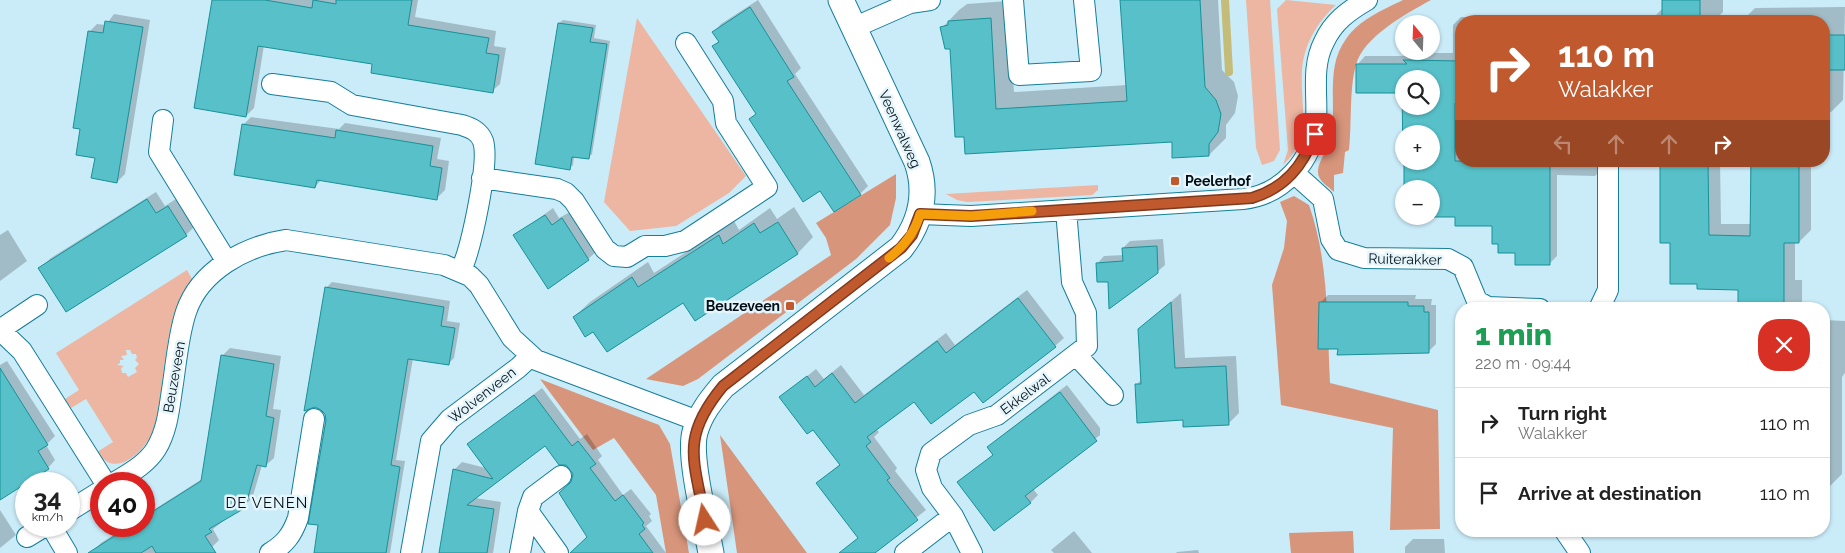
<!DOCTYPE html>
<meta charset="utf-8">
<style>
:root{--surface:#fff;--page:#f6f6f6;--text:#222;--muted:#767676;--line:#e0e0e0}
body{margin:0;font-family:Raleway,sans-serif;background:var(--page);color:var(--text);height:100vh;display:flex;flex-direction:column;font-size:19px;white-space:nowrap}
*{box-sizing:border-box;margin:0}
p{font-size:16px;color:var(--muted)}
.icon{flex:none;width:28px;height:28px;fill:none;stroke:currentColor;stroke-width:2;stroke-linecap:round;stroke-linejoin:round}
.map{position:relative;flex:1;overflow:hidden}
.side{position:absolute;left:1455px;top:302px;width:375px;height:235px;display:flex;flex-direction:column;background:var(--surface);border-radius:20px;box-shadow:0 1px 4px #0004}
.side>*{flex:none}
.guide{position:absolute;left:1455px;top:15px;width:375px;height:152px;border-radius:20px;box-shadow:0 1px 4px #0004;background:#c0592e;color:#fff;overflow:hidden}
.needle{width:32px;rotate:341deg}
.controls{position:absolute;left:1395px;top:15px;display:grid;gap:10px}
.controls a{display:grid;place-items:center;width:45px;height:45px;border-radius:50%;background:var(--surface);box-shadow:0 1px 4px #0004;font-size:25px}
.speed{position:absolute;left:15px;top:472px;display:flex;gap:10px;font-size:25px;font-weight:700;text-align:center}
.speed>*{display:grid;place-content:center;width:65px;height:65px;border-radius:50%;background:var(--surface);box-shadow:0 1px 4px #0004;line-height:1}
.speed small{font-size:12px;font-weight:400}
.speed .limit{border:8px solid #d22;background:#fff;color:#111}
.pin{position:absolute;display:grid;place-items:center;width:42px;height:42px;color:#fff;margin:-21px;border-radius:10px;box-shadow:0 2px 8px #0006}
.me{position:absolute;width:55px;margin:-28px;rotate:350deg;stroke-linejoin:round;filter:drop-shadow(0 0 4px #0008)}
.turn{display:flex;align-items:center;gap:18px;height:105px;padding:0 20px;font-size:22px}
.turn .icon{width:65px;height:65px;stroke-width:2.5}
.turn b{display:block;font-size:35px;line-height:42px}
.lanes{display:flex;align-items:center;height:48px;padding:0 20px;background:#0003;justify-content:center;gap:25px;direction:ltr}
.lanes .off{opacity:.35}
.round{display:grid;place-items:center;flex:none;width:52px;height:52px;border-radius:20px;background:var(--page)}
.headline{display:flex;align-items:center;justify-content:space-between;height:85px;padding:0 20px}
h1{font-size:30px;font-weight:800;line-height:38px;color:#1e9e55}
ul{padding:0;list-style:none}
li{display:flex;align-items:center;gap:15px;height:70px;padding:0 20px;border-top:1px solid var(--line)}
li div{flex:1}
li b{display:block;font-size:19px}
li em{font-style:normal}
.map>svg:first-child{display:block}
.green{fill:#ecb6a2;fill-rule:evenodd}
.forest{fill:#d7957b}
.shadow{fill:#0003}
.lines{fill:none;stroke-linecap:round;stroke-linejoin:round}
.stream{stroke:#c4bc78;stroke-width:8}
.building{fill:#57c0c8;stroke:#199198;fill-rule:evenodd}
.minor-casing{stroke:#157e9a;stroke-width:22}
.tertiary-casing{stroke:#157e9a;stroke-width:27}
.minor{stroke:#fff;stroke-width:20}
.tertiary{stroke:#fff;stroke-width:25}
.route-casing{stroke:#7d3a1e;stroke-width:12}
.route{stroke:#c0592e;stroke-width:9}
.slow{stroke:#f59e0b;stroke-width:9}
.poi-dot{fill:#c0592e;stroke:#e5f5fc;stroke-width:2}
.labels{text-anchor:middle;stroke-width:5;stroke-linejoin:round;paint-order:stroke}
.street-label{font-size:14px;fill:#000e14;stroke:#e5f5fc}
.poi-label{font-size:14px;font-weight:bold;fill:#000e14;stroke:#e5f5fc;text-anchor:start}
.neighbourhood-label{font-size:15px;letter-spacing:1px;fill:#000e14;stroke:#e5f5fc}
</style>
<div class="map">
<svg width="1845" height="553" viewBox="0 0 1845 553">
<rect width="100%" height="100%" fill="#caebf8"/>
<!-- green -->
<path class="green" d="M1246 0H1270L1280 150 1274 161 1262 165 1256 148Z
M1286 0 1336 5C1317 22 1303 46 1302 72 1300 107 1313 137 1283 165L1288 150 1277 9Z
M637 18 746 176 729 193 676 226 630 231 604 202Z
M1098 185V190L1092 195 967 202 957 200 946 194Z
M187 270 192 279C161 321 167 381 154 430 145 450 116 481 97 452L113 442 86 399 71 408 65 399 79 390 56 353ZM126 350H130L132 354H136L137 358 135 360 139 364 135 368 137 372 128 377 126 373H122L121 368 124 366 117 365 120 363V360H124L121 356 127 355Z"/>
<!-- forest -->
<path class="forest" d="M1403 0H1431C1407 13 1363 37 1356 65 1349 89 1352 124 1349 150L1345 152 1343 173 1334 175V192C1328 186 1318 181 1318 172 1317 163 1329 148 1331 136 1337 103 1325 68 1346 39 1359 20 1382 10 1403 0Z
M896 174V198L890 225 856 259 698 379 683 386 646 379 831 255 826 238 816 223Z
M1294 196 1309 205C1329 261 1327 324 1330 383L1438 410 1440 529 1390 530 1393 428 1281 405 1272 285 1284 248 1287 221 1280 202Z
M540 379 659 425 670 444 689 553H666L656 495 614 438 593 450Z
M720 435 807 553H737Z
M1353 531 1354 553H1291L1289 533Z"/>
<!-- shadow -->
<path class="shadow" d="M213 0H418L415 17 496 31 494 46 506 48 500 84 492 91 374 63 264 45 254 108 246 116Z
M758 0 801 68 795 74 868 186 860 194 820 189 757 113 714 46 719 41 714 32 721 24Z
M1122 0H1218L1222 70 1234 82 1238 96 1235 113 1226 125V138L1209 155 1173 140 966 153 951 48 942 28 959 10 967 4 1008 1 1014 92 1127 85Z
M1663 0H1723V12L1714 21H1653V18L1663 8Z
M1845 7 1843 100 1831 112H1824V21L1743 20 1755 8Z
M114 14 150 20 125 174 117 182 96 157 82 128 90 31 97 24 106 25Z
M1461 17H1542V21H1461V161H1603V168L1595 176 1557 175V256L1549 264 1499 243 1493 225 1456 215 1431 161V79H1404V92L1358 64 1365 56H1409L1412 53H1453V25Z
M1584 19 1614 21H1582Z
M563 20 596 25 594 38 610 41 592 154 588 158 574 156 573 165 569 169 559 23Z
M251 117 339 129 345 123 441 138 437 159 449 161 445 190 437 198 322 179 315 187 243 125Z
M1661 161H1720L1721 224H1751L1750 161H1811V230L1799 242H1795V280H1802V309H1739V289L1698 282 1671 242Z
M156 192 165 206 176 199 194 227 186 235 42 266 51 258Z
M794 207 813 237 798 253 695 319 684 301 594 330 574 317 590 302 648 262 654 273 734 221 739 230 770 208 777 219Z
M553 208 559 218 570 212 596 252 588 259 515 236Z
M8 230 27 261 0 281V235Z
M1163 239 1165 265 1157 272 1109 280 1097 264 1104 256 1124 255 1123 248 1130 241Z
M332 282 450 301 447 321 460 323 454 358 448 364 413 358 396 460 405 461 390 553H315L320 524 310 523 326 413V288Z
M1027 290 1064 338 1055 346 974 390 914 401 876 429 879 432 874 437 897 468 895 471 926 510 872 553H852L848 547 859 537 818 483 840 464 813 428 781 397 816 369 824 379 841 365 864 395 946 333 955 345Z
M1181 293 1185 358 1236 356 1239 413 1228 424 1184 419 1136 385 1142 379 1139 329Z
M1328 295H1416L1415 299H1432L1431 305H1436V344L1428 352 1419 353H1339V348L1320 303Z
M1824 320 1845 321V373L1842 377V474L1830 486H1824Z
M230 348 281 356 273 409 281 410 274 458 266 465H262L252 499 213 529 219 540 212 547 213 553H95L94 550 101 543 127 526H144V516L202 479 222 356Z
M7 361 55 436 46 445 55 460 48 468 0 498V365Z
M1067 385 1100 428V435L1033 489 1038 495 1030 503 958 482 994 454 989 447 996 440Z
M542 388 580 439 587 434 602 456 598 460 623 495 631 489 651 514 649 516 652 521 646 526 666 553H601L565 504 574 474 545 444 475 498 501 502 493 553H441L454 470 462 462 486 468 469 444Z
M0 510 16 535 0 548Z
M1074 531 1092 553H1054L1051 550Z
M1413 539H1444L1445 553H1405V547Z
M1198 550 1199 553H1176L1177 552Z"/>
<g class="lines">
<!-- stream -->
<path class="stream" d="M1225 0 1229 72"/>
</g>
<!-- building -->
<path class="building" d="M212 0H265L312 8 313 0 336 4V0H412L408 25 489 38 486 53 499 55 493 93 371 73 372 64 258 46 246 117 194 108Z
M1120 0H1200L1205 87 1216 100 1221 114 1218 132 1209 144V156L1172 158V142L965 154 964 137H955L950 49H945L940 27 948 25V21L991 18 996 109 1127 101Z
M1662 0H1700V21H1662Z
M750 7 794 77 787 81 861 195 834 212 820 191 803 202 749 119 756 114 712 46 719 42 712 32Z
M105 21 143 27 117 183 91 178 95 158 76 155 80 129 73 128 88 31 103 33Z
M558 23 593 28 590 42 607 44 589 159 572 157 570 170 535 164Z
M1824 35H1845V70H1824Z
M1403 60 1461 61V103H1455V161H1550V265H1515V253H1498V244H1492V226H1455V217H1413L1431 216V189H1404V161H1431V134H1404L1403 156 1402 93H1356V64H1407ZM1404 79H1431V106H1404Z
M242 124 335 138 336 130 433 146 430 166 442 168 437 200 317 180 315 188 234 175Z
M1660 161H1708L1709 235 1750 236 1751 161H1799V243H1784V309H1738V290L1697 289V284H1670V243H1660Z
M147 199 156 213 168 206 187 236 66 312 38 268Z
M545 215 552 225 562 218 589 260 548 289 513 235Z
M778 222 798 254 695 321 683 303 607 352 593 332 585 337 573 317 632 277 638 287 719 235 723 244 754 223 760 233Z
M1157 246 1158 273 1109 309 1108 282H1097L1096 263 1123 261 1122 248Z
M325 287 444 307 441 326 455 328 449 365 408 359 391 465 400 467 386 553H314L318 525 308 524 326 420 325 414 321 410 315 407 304 411Z
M1018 298 1056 347 983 403 974 392 931 424 914 402 867 437 871 442 866 446 890 478 887 480 918 520 875 553H839L858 538 816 483 840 465 813 430 807 434 779 397 807 376 815 387 832 373 855 403 937 341 946 353Z
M1171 302 1175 368 1226 366 1229 425 1183 427V420L1137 423 1135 384H1141L1138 329Z
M1319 302H1408V306H1424V312H1429V353L1337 355 1338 349H1318Z
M221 355 274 364 266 416 274 418 266 467 257 465 245 508 209 529 212 532 205 536 216 553H156L152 546 141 553H88L130 526H144V517L201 481Z
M0 368 48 445 38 451 49 469 0 500Z
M1060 392 1097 441 1025 496 1031 503 994 531 957 482 993 455 987 447Z
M534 395 572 446 578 441 596 464 590 468 615 501 623 495 644 523 642 525 645 529 639 534 653 553H570L587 537 559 493 571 482 573 474 566 465H559L545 446 467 505 494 509 487 553H439L453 469 493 479 467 444Z"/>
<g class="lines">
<!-- minor casing -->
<g class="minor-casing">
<path id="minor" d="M1013 0 1019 75 1091 71 1084 0
M853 28 910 3 930 0
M272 84 331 92 352 105 462 125C471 128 479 131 483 141 490 162 471 249 461 270
M163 120 159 152 227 262
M1294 173 1323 199 1331 239 1338 250 1364 258 1448 259 1463 267 1477 301 1488 307 1540 309
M482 178 557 189 566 193 574 201 605 249 614 256 627 257 645 246H665L685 241 767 187 726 123 723 101 686 43
M920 214 971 216 1243 199C1282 195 1313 161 1316 122 1318 95 1311 67 1324 42 1333 22 1348 11 1367 0
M1599 309 1608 290V161
M1 329 37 305
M0 330 22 351 106 484
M1077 356 1113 395
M112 484C128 474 146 465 156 449 167 431 169 410 172 390 176 365 178 336 186 312 200 270 246 246 286 240L444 265 470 276 479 285 512 338 536 360 698 421
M69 511 101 491
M528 511 533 497 561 476
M51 526 67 553
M1565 531 1580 553
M27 537 45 526
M270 553C285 544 292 535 298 518L314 419
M411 553 431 441 450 419 518 368 531 356
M520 553 528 511 558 553
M905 553 953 516
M972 553 953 516 932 488 926 470 931 453 969 425 997 415 1087 346 1086 313 1072 282 1066 210"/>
</g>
<!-- tertiary casing -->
<g class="tertiary-casing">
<path id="tertiary" d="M711 553C706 525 688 456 695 432 700 414 711 400 723 386L901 248C921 222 928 194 917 162L841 0"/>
</g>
<!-- minor -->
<use href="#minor" class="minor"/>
<!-- tertiary -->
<use href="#tertiary" class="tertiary"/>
</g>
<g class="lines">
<!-- route casing -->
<g class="route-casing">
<path id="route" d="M705 520C694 459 680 438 723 386L901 248 912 235 920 214 971 216 1252 198C1285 188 1303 166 1315 134"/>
</g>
<!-- route -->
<use href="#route" class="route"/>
<!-- slow -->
<path class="slow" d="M889 258C904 246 915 233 920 214L971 216 1032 211"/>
</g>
<!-- markers -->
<g class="poi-dot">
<rect x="1170" y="176" width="10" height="10" rx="2.5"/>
<rect x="785" y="301" width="10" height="10" rx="2.5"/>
</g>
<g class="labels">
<!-- street labels -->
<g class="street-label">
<text transform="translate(900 129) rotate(66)" y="5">Veenwalweg</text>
<text transform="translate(1405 259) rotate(1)" y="5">Ruiterakker</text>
<text transform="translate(174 377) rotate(-80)" y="5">Beuzeveen</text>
<text transform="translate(1025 394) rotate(-37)" y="5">Ekkelwal</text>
<text transform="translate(482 395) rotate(-38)" y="5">Wolvenveen</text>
</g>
<!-- poi labels -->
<g class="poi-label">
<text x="1185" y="186">Peelerhof</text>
<text x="780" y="311" text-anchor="end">Beuzeveen</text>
</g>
<!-- neighbourhood labels -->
<g class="neighbourhood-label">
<text x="267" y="508">DE VENEN</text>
</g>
</g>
</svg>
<div class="controls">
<a><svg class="needle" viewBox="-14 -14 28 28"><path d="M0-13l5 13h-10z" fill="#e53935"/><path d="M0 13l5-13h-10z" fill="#767676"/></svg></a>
<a><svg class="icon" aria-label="search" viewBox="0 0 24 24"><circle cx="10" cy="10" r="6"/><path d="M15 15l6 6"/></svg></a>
<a>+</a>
<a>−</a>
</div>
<div class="speed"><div>34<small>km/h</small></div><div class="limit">40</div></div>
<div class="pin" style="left:1315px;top:134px;background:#d93025"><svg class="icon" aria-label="arrive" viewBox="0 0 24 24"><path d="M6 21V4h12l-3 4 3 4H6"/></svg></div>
<svg class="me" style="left:705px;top:520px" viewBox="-20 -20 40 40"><circle r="19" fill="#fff"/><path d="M0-13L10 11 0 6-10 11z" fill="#c0592e"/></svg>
<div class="guide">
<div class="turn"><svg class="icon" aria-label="right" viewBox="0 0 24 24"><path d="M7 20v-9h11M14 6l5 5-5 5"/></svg><div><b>110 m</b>Walakker</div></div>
<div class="lanes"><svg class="icon off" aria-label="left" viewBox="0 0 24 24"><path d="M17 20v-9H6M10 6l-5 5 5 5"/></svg><svg class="icon off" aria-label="ahead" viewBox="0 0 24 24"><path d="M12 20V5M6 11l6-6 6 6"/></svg><svg class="icon off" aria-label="ahead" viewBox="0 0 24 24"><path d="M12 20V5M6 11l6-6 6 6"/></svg><svg class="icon" aria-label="right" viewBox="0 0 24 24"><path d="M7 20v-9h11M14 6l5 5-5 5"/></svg></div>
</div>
<section class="side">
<div class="headline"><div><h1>1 min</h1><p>220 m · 09:44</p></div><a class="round" style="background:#d93025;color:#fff"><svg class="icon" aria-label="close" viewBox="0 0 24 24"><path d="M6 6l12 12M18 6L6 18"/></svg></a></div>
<ul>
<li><svg class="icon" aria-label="right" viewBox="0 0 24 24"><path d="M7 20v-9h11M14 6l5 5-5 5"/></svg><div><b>Turn right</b><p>Walakker</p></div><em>110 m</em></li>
<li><svg class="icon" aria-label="arrive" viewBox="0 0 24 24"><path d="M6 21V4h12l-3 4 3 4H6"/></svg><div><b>Arrive at destination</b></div><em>110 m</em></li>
</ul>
</section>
</div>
